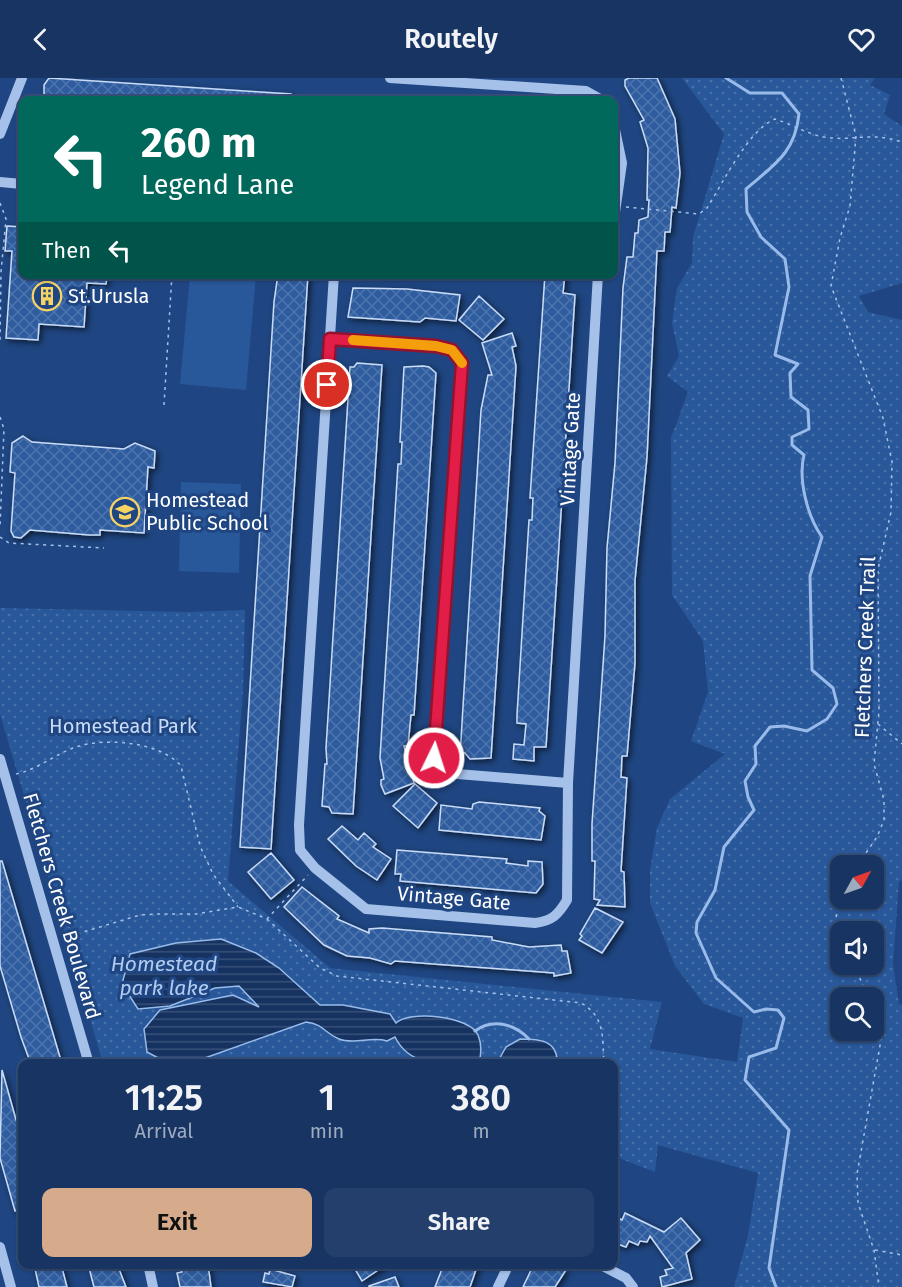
<!DOCTYPE html>
<style>
:root{--surface:#173462;--page:#243f6b;--text:#f1f3f6;--muted:#9eaabe;--line:#364f77;--accent:#d6ab8b}
body{margin:0;font-family:"Fira Sans",sans-serif;background:var(--page);color:var(--text);height:100vh;display:flex;flex-direction:column;font-size:22px;white-space:nowrap}
*{box-sizing:border-box;margin:0}
p{font-size:20px;color:var(--muted)}
.icon{flex:none;width:33px;height:33px;fill:none;stroke:currentColor;stroke-width:2;stroke-linecap:round;stroke-linejoin:round}
.map{position:relative;flex:1;overflow:hidden}
.drawer{position:absolute;left:18px;top:981px;width:600px;height:210px;display:flex;flex-direction:column;background:var(--surface);border-radius:12px;box-shadow:0 2px 4px #0004,0 0 0 2px var(--line)}
.drawer>*{flex:none}
.banner{position:absolute;left:18px;top:18px;width:600px;height:183px;border-radius:12px;box-shadow:0 2px 4px #0004,0 0 0 2px var(--line);background:#00695c;color:#fff;overflow:hidden}
.needle{width:39px;rotate:50deg}
.controls{position:absolute;left:830px;top:777px;display:grid;gap:12px}
.controls a{display:grid;place-items:center;width:54px;height:54px;border-radius:12px;background:var(--surface);box-shadow:0 2px 4px #0004,0 0 0 2px var(--line);font-size:30px}
.pin{position:absolute;display:grid;place-items:center;width:51px;height:51px;color:#fff;margin:-26px;border:3px solid #fff;border-radius:50%;box-shadow:0 2px 6px #0007}
.me{position:absolute;width:66px;margin:-33px;rotate:4deg;stroke-linejoin:round;filter:drop-shadow(0 0 4px #0008)}
.turn{display:flex;align-items:center;gap:21px;height:126px;padding:0 24px;font-size:27px}
.turn .icon{width:78px;height:78px;stroke-width:2.5}
.turn b{display:block;font-size:42px;line-height:51px}
.then{display:flex;align-items:center;height:57px;padding:0 24px;background:#0003;gap:12px;font-size:22px}
.eta{display:flex;justify-content:space-evenly;align-items:center;height:102px;text-align:center}
.eta b{font-size:36px;font-weight:600;line-height:42px}
.action{display:flex;gap:12px;margin-top:auto;padding:12px 24px}
.action a{flex:1;height:69px;border-radius:12px;background:var(--accent);color:#111;font-size:24px;font-weight:600;line-height:69px;text-align:center}
.action a+a{background:var(--page);color:var(--text)}
header{display:flex;justify-content:space-between;align-items:center;height:78px;padding:0 24px;background:var(--surface);font-size:27px;font-weight:600}
.map>svg:first-child{display:block}
.grass{fill:#28579a}
.park{fill:url(#park-dots);fill-rule:evenodd}
.water{fill:url(#water-rules);stroke:#98bbea;stroke-width:1.5}
.lines{fill:none;stroke-linecap:round;stroke-linejoin:round}
.stream{stroke:#98bbea;stroke-width:3}
.building{fill:url(#building-cross-hatch);stroke:#c9dcf7;stroke-width:1.5;filter:url(#shadow)}
.path{stroke:#a5c1e9;stroke-width:1.5;stroke-dasharray:3 4.5;stroke-linecap:butt}
.minor{stroke:#a5c1e9;stroke-width:10}
.route-casing{stroke:#92132f;stroke-width:15}
.route{stroke:#e11d48;stroke-width:10}
.slow{stroke:#f59e0b;stroke-width:10}
.labels{text-anchor:middle;stroke-width:6;stroke-linejoin:round;paint-order:stroke}
.poi-label{font-size:20px;fill:#fff;stroke:#1f4682;text-anchor:start}
.street-label{font-size:20px;fill:#fff;stroke:#1f4682}
.park-label{font-size:20px;fill:#c9dcf7;stroke:#1f4682}
.water-label{font-size:21px;font-style:italic;fill:#b0cbf0;stroke:#1f4682}
</style>
<header><svg class="icon" aria-label="back" viewBox="0 0 24 24"><path d="M15 5l-7 7 7 7"/></svg>Routely<svg class="icon" aria-label="heart" viewBox="0 0 24 24"><path d="M12 20l-8-8c-3-5 5-10 8-4 3-6 11-1 8 4z"/></svg></header>
<div class="map">
<svg width="902" height="1209" viewBox="0 0 902 1209">
<defs>
<pattern id="park-dots" width="8" height="8" patternUnits="userSpaceOnUse" patternTransform="scale(1.5)"><rect width="8" height="8" fill="#28579a"/><path d="M2 2h.1M6 6h.1" fill="none" stroke="#4870a9" stroke-width="1.8" stroke-linecap="round"/></pattern>
<pattern id="water-rules" width="6" height="5" patternUnits="userSpaceOnUse" patternTransform="scale(1.5)"><rect width="6" height="5" fill="#153261"/><path d="M0 2.5h6" fill="none" stroke="#385179"/></pattern>
<pattern id="building-cross-hatch" width="8" height="8" patternUnits="userSpaceOnUse" patternTransform="scale(1.5)"><rect width="8" height="8" fill="#2e5c9f"/><path d="M0 0l8 8M0 8l8-8" fill="none" stroke="#4d74ad"/></pattern>
<filter id="shadow"><feDropShadow dx="2.5" dy="2.5" stdDeviation="3" flood-color="#0009"/></filter>
</defs>
<rect width="100%" height="100%" fill="#1f4682"/>
<!-- grass -->
<path class="grass" d="M190 197H256L246 312 180 306Z
M181 404 241 406 239 495 179 493Z"/>
<!-- park -->
<path class="park" d="M682 0H875L870 7 890 17 884 36 902 48V205L859 218 868 234 902 242V801L899 804 893 886 899 926 902 927V1209H734L748 1157 758 1095 658 1067 655 1094 614 1078V986H362L349 981 328 986 103 985 0 636V530L189 534 245 532 243 612 228 803 330 890 662 924 650 971 737 984 743 940 704 926 675 888 650 825V792L657 750 670 721 725 676 691 663 708 614 703 563 672 517 671 360 688 314 667 298 679 278 672 245 677 210 692 185 693 159 724 56ZM840 788H873V820H840ZM840 854H873V886H840ZM840 920H873V952H840Z"/>
<!-- water -->
<path class="water" d="M221 861 256 875 279 890 320 927H343L390 936 396 945C409 932 470 938 478 957 482 966 481 977 479 985 449 986 411 992 395 959L387 963C372 958 354 967 339 961 324 955 324 946 306 944L191 985 160 981 147 974 144 951 160 932 233 917 259 929 239 908 215 910 170 928 138 931 122 906 130 876 176 865Z
M520 961C539 961 558 962 557 985H497L506 969Z"/>
<g class="lines">
<!-- stream -->
<path class="stream" d="M726 0 750 15H782L799 36C795 75 774 87 746 111L747 134 761 159 785 181 789 209 775 277 798 286 790 295 791 319 808 332 809 351 792 359V367L804 377C798 401 807 438 822 459L810 498 812 592 833 610 837 626 827 641 807 653 784 648 770 649 755 668 756 686 745 703 748 719 754 732 724 769 715 812 697 844 696 855 716 900 754 934 766 931 778 932 784 940 776 970 749 979 745 1002 789 1052 769 1190 776 1209
M475 953C493 940 515 946 529 961"/>
</g>
<!-- building -->
<path class="building" d="M49 0 291 16V22H44V7Z
M629 0H657L675 41 680 95 676 130 672 129 670 154H665L664 173H657L647 379 635 502V585L627 678H622L621 699 627 700 621 793 624 794 625 829 597 827 600 822 594 821 595 783H592V746L605 558 607 470 615 385 623 210 627 179H633L635 155H638L639 142 648 139 649 122H647L648 70 640 44 644 42 625 8V2Z
M7 148 22 149V196L107 199 106 206 87 205 84 249 39 246 38 262 6 260 12 173H5Z
M278 196H308L271 771 240 769 274 224Z
M545 196H565L563 215 575 217 546 669H534V683L513 681 514 666 524 667 526 646 517 645V637L529 442H532L533 420H530Z
M353 210 407 211 460 217 456 243 425 240 420 244 348 239Z
M479 218 504 241 483 262 459 242Z
M512 255 516 268 512 269 516 288 491 680 470 681 465 675 460 674 461 662 481 332 488 297H492L482 265Z
M357 285 382 287 353 736 332 735 329 729 322 728 325 686H327L326 670 350 289H354Z
M423 288 429 289 436 295 414 637H411L408 668H404L414 705 385 716 381 707V702L384 701 380 680 398 386H401L402 364H400L404 289Z
M23 358 32 364 124 371 135 365 155 373 154 390 148 389 144 455 100 452V457H89L30 452 21 460 14 459 11 453 15 395 10 394 12 365Z
M415 706 437 725 418 750 393 728Z
M479 724 540 730 539 733 545 738 541 762 439 752 441 727 472 731 473 726Z
M342 748 358 762 364 755 376 766 373 769 391 781 377 802 356 788 328 761Z
M397 772 507 781 506 785 528 788V783L542 784 543 806 536 815 400 803 401 796H395Z
M271 775 294 802 271 821 248 794Z
M0 783H2L62 986H31L21 959 0 888Z
M302 809 339 838 337 841 369 855V851L382 850 492 859V862L529 869 561 867 562 873H567L571 895 554 898V895L433 886 395 883 391 886 370 880 347 878 324 867 284 829Z
M595 830 623 844 602 875 579 862 582 858 580 856Z
M2 992 22 1063V1130L15 1133 0 1080Z
M625 1135 664 1154 681 1140 700 1162 686 1175 692 1201 662 1209 660 1199 667 1197 665 1192 673 1190 650 1158 647 1164 640 1163 638 1167 629 1163 626 1169 614 1165V1138L622 1142Z
M34 1186H61L67 1209H39Z
M88 1186H117L126 1209H94Z
M180 1186H208L211 1209H180L177 1195 182 1194Z
M352 1186H387L362 1203Z
M444 1186H478L470 1209H435Z
M534 1186H554L566 1192 555 1209H523Z
M270 1191 295 1198 292 1209 263 1204 265 1195 269 1196Z
M395 1199 399 1209H369V1208Z"/>
<g class="lines">
<!-- path -->
<path class="path" d="M841 0 856 58 850 128 840 160 831 208 883 340 892 384 891 434 878 491 879 633 874 686 884 722V742L877 759 857 788
M0 125 6 141 1 194 0 264
M626 129 699 136 707 130C723 105 748 52 775 41 791 46 807 56 824 59 852 64 869 53 902 64
M164 327 172 196
M0 339 4 351 0 449
M0 459 9 465 104 470
M878 646 902 666
M16 696C37 692 55 676 76 669 105 659 161 664 181 688L200 768 213 796 238 829
M840 814 836 840 841 854
M267 841 320 890 337 898 581 925C606 939 602 960 604 986
M63 860 140 837 156 836H196L238 829 267 841 308 797
M854 886 868 920
M873 930 881 962 857 1096 858 1125 874 1172 879 1209
M875 1172 902 1177"/>
<!-- minor -->
<path class="minor" d="M390 0 586 13 602 22
M614 47 622 85 614 141
M0 56 22 0
M0 104 22 106
M334 196 299 747 300 772 315 790 366 831 535 845C552 843 558 837 567 822L568 705 598 196
M330 261 436 268 452 272 462 285 434 680 438 690 445 695 568 705
M0 681 89 986
M0 1169 11 1209
M148 1186 153 1209
M599 1186 626 1200 633 1209
M498 1209 509 1186"/>
</g>
<g class="lines">
<!-- route casing -->
<g class="route-casing">
<path id="route" d="M327 307 330 261 436 268 452 272 462 285 434 680"/>
</g>
<!-- route -->
<use href="#route" class="route"/>
<!-- slow -->
<path class="slow" d="M353 262 436 268 452 272 462 285"/>
</g>
<!-- icons -->
<defs>
<g id="building-ring" transform="scale(1.5)"><circle r="9.5" fill="#1f4682" stroke="#f7d364" stroke-width="1.5"/><path d="M-4-6H4V6H1V3H-1V6H-4ZM-2.5-4.3h1.7v1.8h-1.7ZM.8-4.3h1.7v1.8H.8ZM-2.5-1h1.7V.8h-1.7ZM.8-1h1.7V.8H.8Z" fill="#f7d364"/></g>
<g id="school-ring" transform="scale(1.5)"><circle r="9.5" fill="#1f4682" stroke="#f7d364" stroke-width="1.5"/><path d="M0-5L7-2L0 1L-7-2ZM-4 1L0 2.5L4 1V4Q0 6-4 4Z" fill="#f7d364"/></g>
</defs>
<g fill-rule="evenodd">
<use href="#building-ring" x="47" y="218"/>
<use href="#school-ring" x="125" y="434"/>
</g>
<g class="labels">
<!-- poi labels -->
<g class="poi-label">
<text x="68" y="225">St.Urusla</text>
<text x="146" y="429">Homestead<tspan x="146" dy="23">Public School</tspan></text>
</g>
<!-- street labels -->
<g class="street-label">
<text transform="translate(570 371) rotate(-87)" y="7">Vintage Gate</text>
<text transform="translate(865 569) rotate(-88)" y="7">Fletchers Creek Trail</text>
<text transform="translate(454 820) rotate(5)" y="7">Vintage Gate</text>
<text transform="translate(62 828) rotate(74)" y="7">Fletchers Creek Boulevard</text>
</g>
<!-- park labels -->
<g class="park-label">
<text x="123" y="655">Homestead Park</text>
</g>
<!-- water labels -->
<g class="water-label">
<text x="164" y="893">Homestead<tspan x="164" dy="24">park lake</tspan></text>
</g>
</g>
</svg>
<div class="controls">
<a><svg class="needle" viewBox="-14 -14 28 28"><path d="M0-13l5 13h-10z" fill="#e53935"/><path d="M0 13l5-13h-10z" fill="#9eaabe"/></svg></a>
<a><svg class="icon" aria-label="sound" viewBox="0 0 24 24"><path d="M4 9h4l5-4v14l-5-4H4zM17 9q2 3 0 6"/></svg></a>
<a><svg class="icon" aria-label="search" viewBox="0 0 24 24"><circle cx="10" cy="10" r="6"/><path d="M15 15l6 6"/></svg></a>
</div>
<div class="pin" style="left:327px;top:307px;background:#d93025"><svg class="icon" aria-label="arrive" viewBox="0 0 24 24"><path d="M6 21V4h12l-3 4 3 4H6"/></svg></div>
<svg class="me" style="left:434px;top:680px" viewBox="-20 -20 40 40"><circle r="17" fill="#e11d48" stroke="#fff" stroke-width="3"/><path d="M0-11L8 9 0 5-8 9z" fill="#fff"/></svg>
<div class="banner">
<div class="turn"><svg class="icon" aria-label="left" viewBox="0 0 24 24"><path d="M17 20v-9H6M10 6l-5 5 5 5"/></svg><div><b>260 m</b>Legend Lane</div></div>
<div class="then">Then<svg class="icon" aria-label="left" viewBox="0 0 24 24"><path d="M17 20v-9H6M10 6l-5 5 5 5"/></svg></div>
</div>
<section class="drawer">
<div class="eta">
<div><b>11:25</b><p>Arrival</p></div>
<div><b>1</b><p>min</p></div>
<div><b>380</b><p>m</p></div>
</div>
<div class="action"><a>Exit</a><a>Share</a></div>
</section>
</div>
